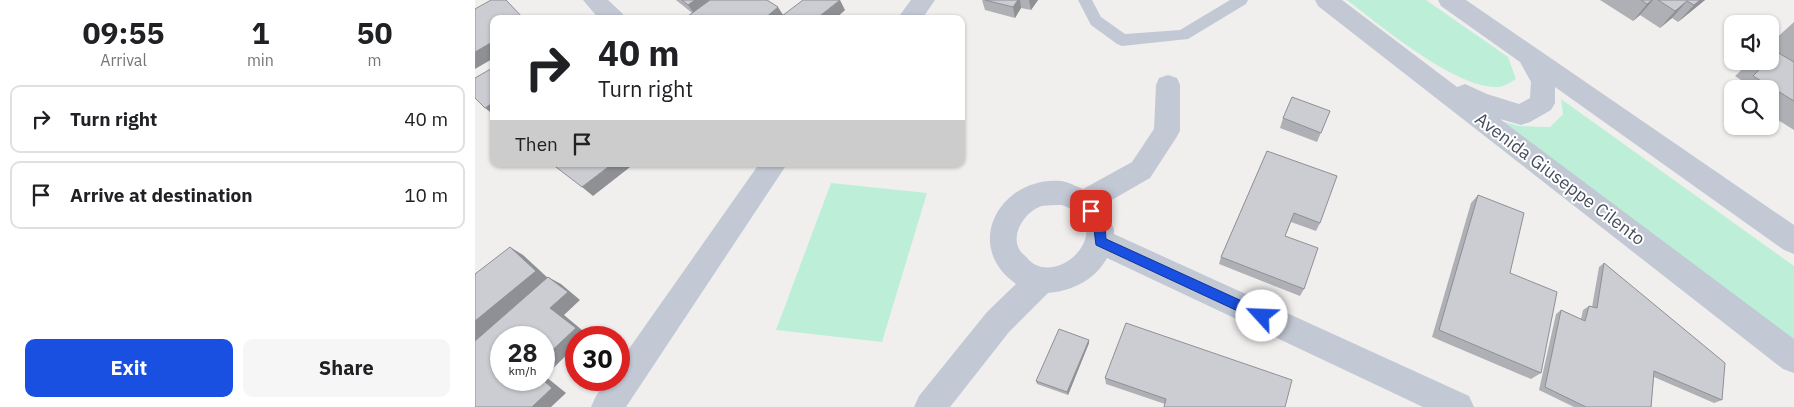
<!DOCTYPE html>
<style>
:root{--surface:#fff;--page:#f6f6f6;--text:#202124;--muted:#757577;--line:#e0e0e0;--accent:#1950e1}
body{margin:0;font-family:"IBM Plex Sans",sans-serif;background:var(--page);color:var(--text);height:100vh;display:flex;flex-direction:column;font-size:19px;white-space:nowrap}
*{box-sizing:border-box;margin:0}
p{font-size:16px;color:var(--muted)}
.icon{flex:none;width:28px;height:28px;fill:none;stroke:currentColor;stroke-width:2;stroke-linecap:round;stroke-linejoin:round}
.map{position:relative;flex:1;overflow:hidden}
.drawer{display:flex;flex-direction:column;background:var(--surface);width:475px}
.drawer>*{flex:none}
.guide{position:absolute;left:15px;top:15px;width:475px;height:152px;border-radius:10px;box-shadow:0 1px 4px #0004;background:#fff;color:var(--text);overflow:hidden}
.tools{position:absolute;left:1249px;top:15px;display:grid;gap:10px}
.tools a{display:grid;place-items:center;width:55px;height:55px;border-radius:10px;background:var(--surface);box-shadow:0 1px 4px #0004;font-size:25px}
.speed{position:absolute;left:15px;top:326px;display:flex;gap:10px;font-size:25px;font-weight:700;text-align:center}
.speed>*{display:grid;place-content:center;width:65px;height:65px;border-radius:50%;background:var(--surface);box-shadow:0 1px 4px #0004;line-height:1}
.speed small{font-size:12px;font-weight:400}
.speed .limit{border:8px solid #d22;background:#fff;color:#111}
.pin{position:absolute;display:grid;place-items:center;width:42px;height:42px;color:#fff;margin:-21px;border-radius:10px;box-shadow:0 2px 8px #0006}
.me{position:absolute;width:55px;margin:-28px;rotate:295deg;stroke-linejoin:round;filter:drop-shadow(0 0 4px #0008)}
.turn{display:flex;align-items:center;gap:18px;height:105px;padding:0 25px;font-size:22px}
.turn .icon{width:65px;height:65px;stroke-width:2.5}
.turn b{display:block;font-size:35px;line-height:42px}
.then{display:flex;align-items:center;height:48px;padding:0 25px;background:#0003;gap:10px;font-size:19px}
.eta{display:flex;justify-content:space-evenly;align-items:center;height:85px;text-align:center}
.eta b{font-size:30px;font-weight:800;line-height:35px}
.cta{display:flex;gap:10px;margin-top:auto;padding:10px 25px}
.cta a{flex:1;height:58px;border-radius:10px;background:var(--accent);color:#fff;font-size:20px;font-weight:800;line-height:58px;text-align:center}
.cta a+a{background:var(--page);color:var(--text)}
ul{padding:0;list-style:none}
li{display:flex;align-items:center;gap:15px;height:68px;margin:0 10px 8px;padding:0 15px;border:2px solid var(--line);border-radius:10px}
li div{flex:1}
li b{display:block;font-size:19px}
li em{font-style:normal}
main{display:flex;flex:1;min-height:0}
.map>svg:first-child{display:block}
.green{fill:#bdefd8}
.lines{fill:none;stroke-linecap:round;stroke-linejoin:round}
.service{fill:#c2c8d4;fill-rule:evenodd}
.minor{fill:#c2c8d4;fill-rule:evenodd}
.tertiary{fill:#c2c8d4;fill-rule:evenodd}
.wall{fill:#afb0b5}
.shaded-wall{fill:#8e9094}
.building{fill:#cbcdd3;stroke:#8e9094}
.route{fill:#1950e1;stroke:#103492}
.labels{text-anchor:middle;stroke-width:4;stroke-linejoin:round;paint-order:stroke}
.street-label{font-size:18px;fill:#474e5c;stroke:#fff}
</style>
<main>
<section class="drawer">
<div class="eta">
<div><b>09:55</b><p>Arrival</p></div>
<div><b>1</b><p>min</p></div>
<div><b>50</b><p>m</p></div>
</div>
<ul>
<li><svg class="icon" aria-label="right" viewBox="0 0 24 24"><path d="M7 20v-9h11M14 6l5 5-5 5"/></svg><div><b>Turn right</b></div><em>40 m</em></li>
<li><svg class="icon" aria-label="arrive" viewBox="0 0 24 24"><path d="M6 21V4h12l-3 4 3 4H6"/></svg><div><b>Arrive at destination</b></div><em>10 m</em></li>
</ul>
<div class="cta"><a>Exit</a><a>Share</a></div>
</section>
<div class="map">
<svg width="1319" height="407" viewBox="0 0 1319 407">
<rect width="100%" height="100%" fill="#f1efee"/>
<!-- green -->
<path class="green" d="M872 0H951L1033 57 1041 79C1036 82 1029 87 1023 87 981 89 906 26 872 0Z
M1086 99 1319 266V342L1026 121 1044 126 1075 127 1088 114Z
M356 183 452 193 407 342 301 330Z"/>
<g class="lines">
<!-- service -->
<path class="service" d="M603 0H617L626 17 650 34 705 30 755 0H773L771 4 713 39 647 46 642 44 616 25Z"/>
<!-- minor -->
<path class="minor" d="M108 0H133L147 13 151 19H124Z
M436 0H460L447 19H422Z
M693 75 702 78 705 85V131L701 138 675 178 628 205 639 229V234L994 396 999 407H948L632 258C620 280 597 291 573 293L534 332 475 407H439L444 396 512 312 541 284C486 245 526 176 586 181 593 182 601 186 608 189L657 162 679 129 681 85 684 78ZM587 205C642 225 591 282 559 264 555 262 552 257 548 254 532 239 549 211 567 206 573 205 580 205 587 205Z
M284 164H312L151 407H116L121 396 132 380H144V363Z"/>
<!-- tertiary -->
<path class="tertiary" d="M840 0H867L982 87 990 84 1012 94 1044 104 1055 98 1056 82 1045 62 966 6 963 0H991L1319 225V254L1309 250 1080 87V103L1076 110 1055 122 1046 125 1025 119 1319 339V373L1308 369 843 6Z"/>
</g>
<!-- wall -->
<path class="wall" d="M201 0H292L308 15 370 10 360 19H209L217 13Z
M507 0H563L556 10 546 8 540 18 510 10Z
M1125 0H1230L1203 22 1197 18 1185 28 1165 15 1158 21Z
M1319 22V130L1295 115V89H1262L1269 82 1260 76 1276 61H1295L1299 52 1297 51 1303 45 1297 42Z
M855 111 842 142 805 128 808 118Z
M792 151 845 223 841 231 816 222 810 236 829 289 825 296 744 264 746 257Z
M1003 195 1035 273 1066 373 1056 379 957 337 996 203Z
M1129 263 1247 400 1239 403 1179 377 1176 407H1099L1064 390 1081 314 1086 310 1106 319 1108 310 1114 306 1117 307 1124 267Z
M614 340V343L593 395 562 384 561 381Z
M630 378 810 407 690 404 631 384Z"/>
<!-- shaded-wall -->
<path class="shaded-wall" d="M220 0H244L221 16 213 5Z
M365 0 370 10 360 19H341Z
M543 0H545L546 8 540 18 538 7Z
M554 0H563L556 10Z
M1177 0H1178L1165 15 1158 21 1172 4Z
M1225 0H1230L1203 22 1219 5Z
M1212 1 1197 18 1185 28 1200 11Z
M303 7 310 18 309 19H289Z
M19 41V58L0 69V52Z
M19 102V115L10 108Z
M137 164H159L118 196 107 187Z
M35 247 48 255 74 279 0 341V321Z
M73 277 86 284 105 300 89 315 113 335 111 338H101V346L70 376 91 393 76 407H57L68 380H69V358L75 308Z
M614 340V343L593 395 592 392Z"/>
<!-- building -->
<path class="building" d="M16 0H31L49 19H19V41L0 52V9Z
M207 0H220L213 5Z
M235 0H292L303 7 289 19H209Z
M328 0H365L341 19H303Z
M510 0H543L538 7Z
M1166 0H1177L1172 4Z
M1183 0H1225L1219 5 1212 1 1200 11Z
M1300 51 1319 62V101L1278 76 1288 66 1280 61H1295V56Z
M19 67V102L10 108 0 98V78Z
M817 97 855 111 846 133 808 118Z
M792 151 862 176 845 223 819 213 810 236 843 248 829 289 746 257Z
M77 164H137L107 187Z
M1003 195 1049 213 1035 273 1082 292 1066 373 964 330Z
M35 247 61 271 0 321V274Z
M1129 263 1250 363 1247 400 1179 371 1176 407H1111L1070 387 1086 310 1110 321 1114 306 1122 308Z
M73 277 93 292 75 308 101 328 69 358V338H26V380H68L77 388 57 407H0V341Z
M651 323 817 380 810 407H689L691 399 630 378Z
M584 329 614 340 592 392 561 381Z"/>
<!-- route -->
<path class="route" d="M616 206C630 211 630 227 631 239L791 312 793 316 791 320 787 322 782 320 621 245 618 221 610 211 612 207Z"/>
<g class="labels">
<!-- street labels -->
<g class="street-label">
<text transform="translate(1085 179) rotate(37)" y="6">Avenida Giuseppe Cilento</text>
</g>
</g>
</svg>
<div class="tools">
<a><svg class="icon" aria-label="sound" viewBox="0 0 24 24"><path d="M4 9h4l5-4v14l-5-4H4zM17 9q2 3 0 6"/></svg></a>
<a><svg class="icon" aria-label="search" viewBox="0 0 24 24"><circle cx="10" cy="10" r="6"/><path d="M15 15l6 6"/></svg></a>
</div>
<div class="speed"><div>28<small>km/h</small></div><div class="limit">30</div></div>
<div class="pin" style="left:616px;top:211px;background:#d93025"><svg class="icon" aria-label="arrive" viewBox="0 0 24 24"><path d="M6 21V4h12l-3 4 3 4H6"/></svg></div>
<svg class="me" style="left:787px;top:316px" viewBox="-20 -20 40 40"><circle r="19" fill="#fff"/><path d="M0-13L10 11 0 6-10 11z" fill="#1950e1"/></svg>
<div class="guide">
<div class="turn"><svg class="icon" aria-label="right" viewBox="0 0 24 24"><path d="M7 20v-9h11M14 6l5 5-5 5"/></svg><div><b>40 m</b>Turn right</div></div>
<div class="then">Then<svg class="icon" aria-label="arrive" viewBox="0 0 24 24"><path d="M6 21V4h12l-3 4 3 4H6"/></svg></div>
</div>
</div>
</main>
